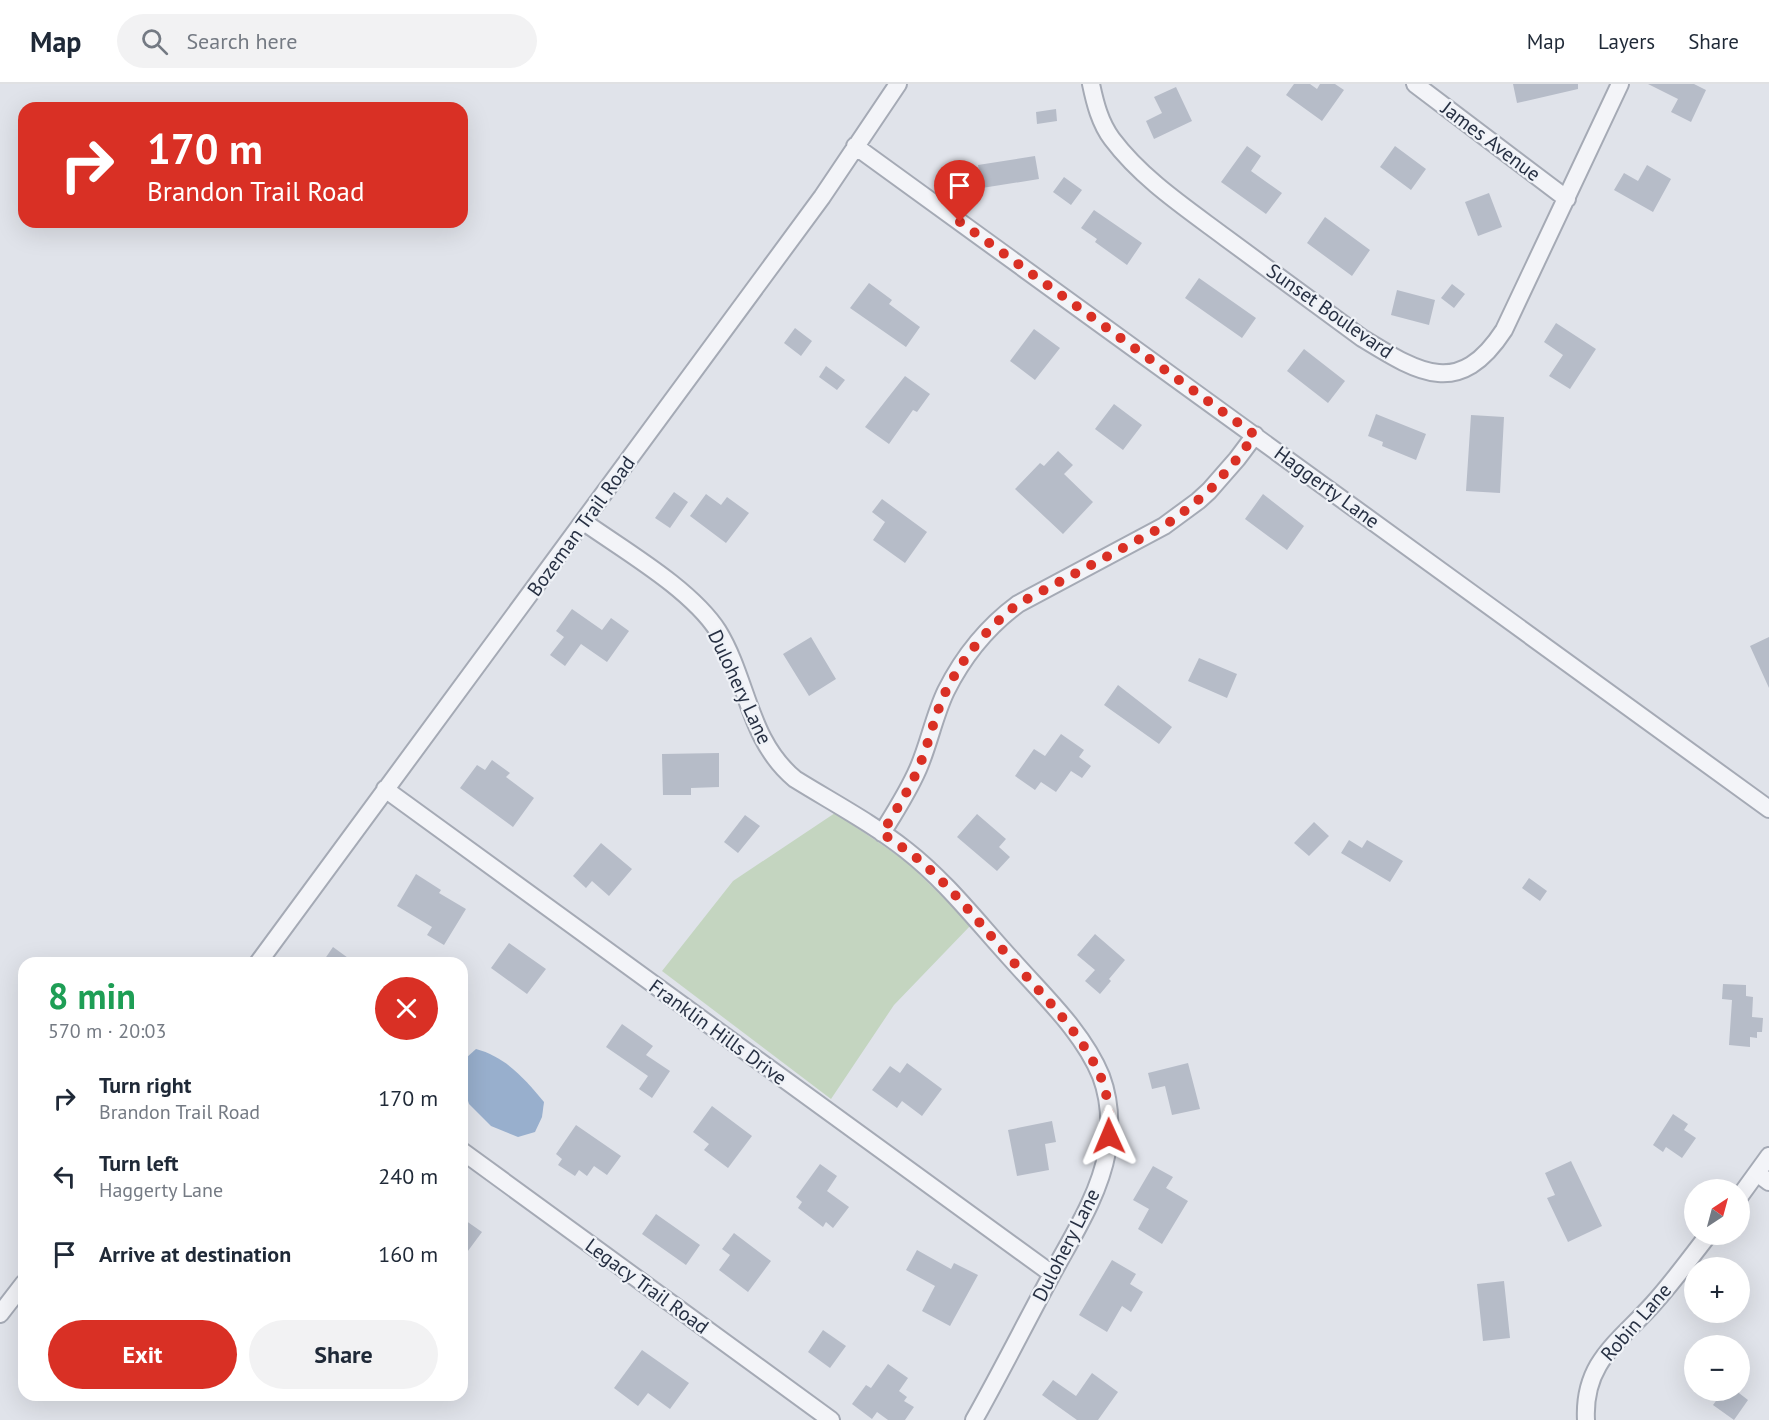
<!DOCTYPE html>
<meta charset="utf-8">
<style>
:root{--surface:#fff;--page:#f2f2f3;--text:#1f2937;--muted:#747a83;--line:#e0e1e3;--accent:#d93025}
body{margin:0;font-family:"PT Sans",sans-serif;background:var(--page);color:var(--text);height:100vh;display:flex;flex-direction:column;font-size:22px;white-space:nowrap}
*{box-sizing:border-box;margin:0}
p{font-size:20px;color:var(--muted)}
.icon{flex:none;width:33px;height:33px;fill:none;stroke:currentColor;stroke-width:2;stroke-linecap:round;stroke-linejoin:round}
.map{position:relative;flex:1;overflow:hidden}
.drawer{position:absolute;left:18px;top:873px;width:450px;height:444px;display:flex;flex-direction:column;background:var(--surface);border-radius:18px;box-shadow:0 6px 24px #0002}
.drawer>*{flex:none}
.hud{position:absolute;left:18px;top:18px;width:450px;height:126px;border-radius:18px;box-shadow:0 6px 24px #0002;background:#d93025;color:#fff;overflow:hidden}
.needle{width:39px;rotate:36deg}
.tools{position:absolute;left:1684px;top:1095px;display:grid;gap:12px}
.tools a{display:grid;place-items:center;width:66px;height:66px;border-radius:50%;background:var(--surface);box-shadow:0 6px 24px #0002;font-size:30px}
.pin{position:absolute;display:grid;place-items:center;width:51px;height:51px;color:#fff;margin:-62px -26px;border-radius:50% 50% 50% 0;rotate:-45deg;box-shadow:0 0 6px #0007}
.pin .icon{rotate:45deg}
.me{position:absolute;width:66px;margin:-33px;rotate:359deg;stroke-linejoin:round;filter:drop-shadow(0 0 4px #0008)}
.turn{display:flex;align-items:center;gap:21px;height:126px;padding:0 30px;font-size:27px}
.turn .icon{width:78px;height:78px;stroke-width:2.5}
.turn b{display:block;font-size:42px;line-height:51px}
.round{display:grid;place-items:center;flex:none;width:63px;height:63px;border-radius:32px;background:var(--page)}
.head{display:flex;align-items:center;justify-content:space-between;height:102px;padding:0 30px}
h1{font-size:36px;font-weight:700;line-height:45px;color:#1e9e55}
.primary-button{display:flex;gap:12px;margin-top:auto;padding:12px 30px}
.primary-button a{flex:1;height:69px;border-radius:36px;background:var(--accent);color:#fff;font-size:24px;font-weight:700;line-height:69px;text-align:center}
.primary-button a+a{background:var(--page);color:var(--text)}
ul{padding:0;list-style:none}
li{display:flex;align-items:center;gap:18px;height:78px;padding:0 30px}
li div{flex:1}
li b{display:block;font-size:22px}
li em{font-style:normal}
header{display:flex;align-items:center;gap:36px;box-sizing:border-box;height:84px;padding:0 30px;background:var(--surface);border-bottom:2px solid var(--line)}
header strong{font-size:28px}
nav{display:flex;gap:33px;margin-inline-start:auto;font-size:21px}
.search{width:420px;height:54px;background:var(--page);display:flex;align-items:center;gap:15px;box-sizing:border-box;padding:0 21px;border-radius:33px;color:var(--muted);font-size:22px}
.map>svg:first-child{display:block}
.green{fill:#c4d5c0}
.water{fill:#98afcd}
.building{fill:#b6bcc8}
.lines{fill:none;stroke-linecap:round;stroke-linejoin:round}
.minor-casing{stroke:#a5aab5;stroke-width:20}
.minor{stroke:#f3f4f8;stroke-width:16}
.route{stroke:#d93025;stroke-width:10;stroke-dasharray:0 18}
.labels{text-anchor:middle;stroke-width:4.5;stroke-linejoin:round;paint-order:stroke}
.street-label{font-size:20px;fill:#273043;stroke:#eff2f7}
</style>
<header>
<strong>Map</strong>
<div class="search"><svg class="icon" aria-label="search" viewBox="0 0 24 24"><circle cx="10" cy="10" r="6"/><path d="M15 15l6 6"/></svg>Search here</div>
<nav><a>Map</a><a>Layers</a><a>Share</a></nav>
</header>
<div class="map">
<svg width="1769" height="1336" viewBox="0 0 1769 1336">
<rect width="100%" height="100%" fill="#e0e3ea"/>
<!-- green -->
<path class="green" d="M835 729 906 777 971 841 894 921 831 1015 662 887 733 797Z"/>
<!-- water -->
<path class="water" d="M476 965C506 973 525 995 544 1018L542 1033 535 1048 518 1053 491 1042 469 1020 462 998 466 974Z"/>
<!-- building -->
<path class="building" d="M1294 0H1310L1317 5 1320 0H1335L1344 6 1322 37 1286 11Z
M1513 0H1578V5L1517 19Z
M1648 0H1694L1706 6 1691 38 1671 28 1678 15Z
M1176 3 1192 37 1154 55 1146 37 1162 29 1154 13Z
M1056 25 1057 37 1037 40 1036 28Z
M1247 62 1261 72 1251 87 1282 109 1266 130 1221 98Z
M1395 62 1426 85 1411 106 1380 83Z
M1035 72 1039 95 982 104 978 81Z
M1647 81 1671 95 1653 128 1614 106 1624 89 1638 97Z
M1064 93 1082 106 1071 121 1053 108Z
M1489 109 1502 143 1478 152 1465 118Z
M1094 126 1142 159 1127 181 1095 158 1097 155 1081 144Z
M1325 133 1370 166 1352 192 1307 159Z
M1199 194 1256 234 1242 254 1185 214Z
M869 199 892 216 889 220 920 243 906 263 850 224Z
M1452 200 1465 210 1454 224 1441 214Z
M1397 206 1435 216 1429 241 1391 231Z
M1556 239 1596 265 1570 305 1549 292 1563 271 1544 258Z
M795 244 812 257 801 272 784 259Z
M1034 245 1060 264 1035 296 1010 277Z
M1304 265 1345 297 1328 319 1287 287Z
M826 282 845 296 837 306 819 293Z
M905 292 930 310 917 328 913 326 889 360 865 343Z
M1114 320 1142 341 1123 366 1095 345Z
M1376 330 1426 350 1416 376 1382 362 1383 358 1368 352Z
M1471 331 1504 333 1500 409 1466 407Z
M1058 367 1073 381 1064 390 1093 418 1063 450 1015 405 1040 379 1044 382Z
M674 408 688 418 670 444 655 434Z
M706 410 721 421 727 413 749 429 726 459 690 432Z
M1263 410 1304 442 1287 466 1245 435Z
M882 415 927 448 905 479 873 456 885 438 872 428Z
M572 525 602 546 611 534 629 547 607 578 581 560 565 582 550 571 564 553 556 547Z
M811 553 836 595 809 612 783 570Z
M1769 553V604L1750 562Z
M1199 574 1237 590 1227 614 1188 597Z
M1118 601 1172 643 1159 660 1104 621Z
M1061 650 1084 666 1079 673 1091 682 1082 694 1071 687 1056 708 1041 698 1035 706 1015 692 1034 665 1045 672Z
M719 669V703L691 704V711H663L662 670Z
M492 676 510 689 506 693 534 714 513 743 460 704 477 681 485 686Z
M977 730 1006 755 999 763 1010 773 997 787 957 753Z
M745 731 760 742 738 769 724 758Z
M1314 738 1329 752 1309 772 1294 759Z
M1349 756 1362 764 1367 756 1403 777 1390 798 1341 769Z
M601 759 632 785 609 812 592 797 586 804 573 792Z
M416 790 441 806 439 809 466 825 444 861 427 851 432 843 397 822Z
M1529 794 1547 807 1540 817 1522 804Z
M1095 850 1125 876 1109 895 1111 897 1100 910 1085 897 1095 886 1077 871Z
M509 859 546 885 527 910 491 884Z
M333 863 355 879H322Z
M1723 900 1746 901V912L1753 913 1752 933 1763 934 1762 948H1757V954L1750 953V963L1729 961 1732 916 1722 915Z
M622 940 653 962 646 971 670 987 652 1014 639 1005 648 992 606 963Z
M907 979 942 1005 922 1032 902 1017 897 1024 872 1006 890 982 900 989Z
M1188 979 1200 1025 1172 1031 1165 1002 1152 1005 1148 989Z
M712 1022 752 1052 728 1084 704 1066 709 1060 693 1048Z
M1673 1030 1688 1040 1684 1046 1696 1054 1682 1074 1666 1063 1663 1068 1653 1061Z
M1052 1037 1056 1058 1045 1060 1049 1086 1017 1092 1008 1046Z
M576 1041 621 1072 607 1091 594 1082 587 1092 579 1086 575 1092 558 1081 562 1075 556 1070Z
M1571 1077 1602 1142 1568 1158 1547 1114 1555 1111 1545 1089Z
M820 1080 837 1092 827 1107 849 1123 833 1144 826 1138 823 1143 798 1124 802 1118 796 1113Z
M1153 1082 1173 1093 1166 1104 1188 1117 1162 1160 1138 1145 1149 1125 1133 1116Z
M656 1130 700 1161 686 1181 642 1150Z
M462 1134 482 1148 462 1175Z
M734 1149 771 1177 748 1208 719 1186 730 1171 722 1165Z
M917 1166 951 1185 954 1179 978 1191 950 1242 922 1227 935 1202 906 1186Z
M1112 1176 1136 1190 1130 1200 1143 1208 1131 1228 1122 1222 1107 1248 1079 1231Z
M1504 1197 1510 1254 1483 1257 1477 1200Z
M823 1246 846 1262 830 1284 808 1268Z
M642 1266 689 1299 670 1325 648 1309 638 1322 614 1304Z
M888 1280 908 1294 899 1307 907 1313 904 1317 914 1323 905 1336H888L877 1328 872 1335 852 1320 866 1301 871 1304Z
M1092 1289 1118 1308 1098 1336H1077L1042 1311 1053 1296 1076 1312Z
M1724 1306H1735L1748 1316 1734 1336 1713 1321Z"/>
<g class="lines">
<!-- minor casing -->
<g class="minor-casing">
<path id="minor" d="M1091 0C1095 19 1100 39 1112 55 1142 95 1186 124 1226 154 1271 187 1316 220 1362 254 1419 289 1459 315 1504 246L1620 0
M1415 0 1567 115
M855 62 1769 725
M584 438C625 467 691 505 718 547 748 596 748 656 795 695 832 718 872 739 906 766 947 798 978 839 1013 877 1044 912 1083 948 1101 992 1110 1016 1111 1043 1107 1068 1099 1112 1072 1153 1051 1192 1025 1240 1001 1288 974 1336
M385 705 1052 1190
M882 749C895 728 908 708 918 685 929 660 934 632 946 607 963 573 987 543 1018 520L1164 442 1198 417 1209 407 1237 375 1255 351
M258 879 822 113 898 0
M462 1067 831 1336
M1757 1089 1769 1098
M1740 1112 1769 1072
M0 1230 24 1199
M1586 1336C1583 1278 1619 1258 1653 1220 1673 1198 1691 1173 1709 1150"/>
</g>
<!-- minor -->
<use href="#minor" class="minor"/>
</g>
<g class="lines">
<!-- route -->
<path class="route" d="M960 138 1255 351 1237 375 1209 407 1181 430 1164 442 1018 520C988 543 963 573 946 607 934 632 929 660 918 685 908 708 895 728 882 749 897 760 913 770 926 782 959 812 986 847 1016 881 1046 915 1079 947 1099 989 1108 1008 1110 1031 1109 1052"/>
</g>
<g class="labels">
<!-- street labels -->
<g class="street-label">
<text transform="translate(1491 57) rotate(37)" y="7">James Avenue</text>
<text transform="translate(1330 227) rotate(35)" y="7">Sunset Boulevard</text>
<text transform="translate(1327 403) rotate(36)" y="7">Haggerty Lane</text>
<text transform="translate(581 442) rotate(-54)" y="7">Bozeman Trail Road</text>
<text transform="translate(740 603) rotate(65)" y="7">Dulohery Lane</text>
<text transform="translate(718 948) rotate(36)" y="7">Franklin Hills Drive</text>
<text transform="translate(1066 1161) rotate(-63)" y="7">Dulohery Lane</text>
<text transform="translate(647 1202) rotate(36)" y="7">Legacy Trail Road</text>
<text transform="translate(1636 1238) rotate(-49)" y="7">Robin Lane</text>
</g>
</g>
</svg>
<div class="tools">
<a><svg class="needle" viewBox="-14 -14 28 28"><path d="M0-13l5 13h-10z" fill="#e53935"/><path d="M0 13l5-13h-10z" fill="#747a83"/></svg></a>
<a>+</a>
<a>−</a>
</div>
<div class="pin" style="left:960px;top:138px;background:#d93025"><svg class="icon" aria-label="arrive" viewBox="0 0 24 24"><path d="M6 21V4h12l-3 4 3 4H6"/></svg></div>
<svg class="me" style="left:1109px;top:1052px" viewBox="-20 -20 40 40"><path d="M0-17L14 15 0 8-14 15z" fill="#d93025" stroke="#fff" stroke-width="4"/></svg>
<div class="hud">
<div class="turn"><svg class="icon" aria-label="right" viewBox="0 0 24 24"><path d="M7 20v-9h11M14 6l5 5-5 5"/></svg><div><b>170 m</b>Brandon Trail Road</div></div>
</div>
<section class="drawer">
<div class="head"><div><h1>8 min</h1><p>570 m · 20:03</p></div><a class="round" style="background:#d93025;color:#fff"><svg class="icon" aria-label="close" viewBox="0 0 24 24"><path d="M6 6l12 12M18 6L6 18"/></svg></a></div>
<ul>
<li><svg class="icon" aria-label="right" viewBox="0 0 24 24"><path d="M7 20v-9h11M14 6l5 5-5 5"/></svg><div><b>Turn right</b><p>Brandon Trail Road</p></div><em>170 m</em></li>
<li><svg class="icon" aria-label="left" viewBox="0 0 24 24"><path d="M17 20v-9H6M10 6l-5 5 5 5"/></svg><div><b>Turn left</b><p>Haggerty Lane</p></div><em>240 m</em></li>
<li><svg class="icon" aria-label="arrive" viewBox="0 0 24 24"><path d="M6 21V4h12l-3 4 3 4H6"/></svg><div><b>Arrive at destination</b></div><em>160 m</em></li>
</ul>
<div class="primary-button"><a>Exit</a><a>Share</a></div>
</section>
</div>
